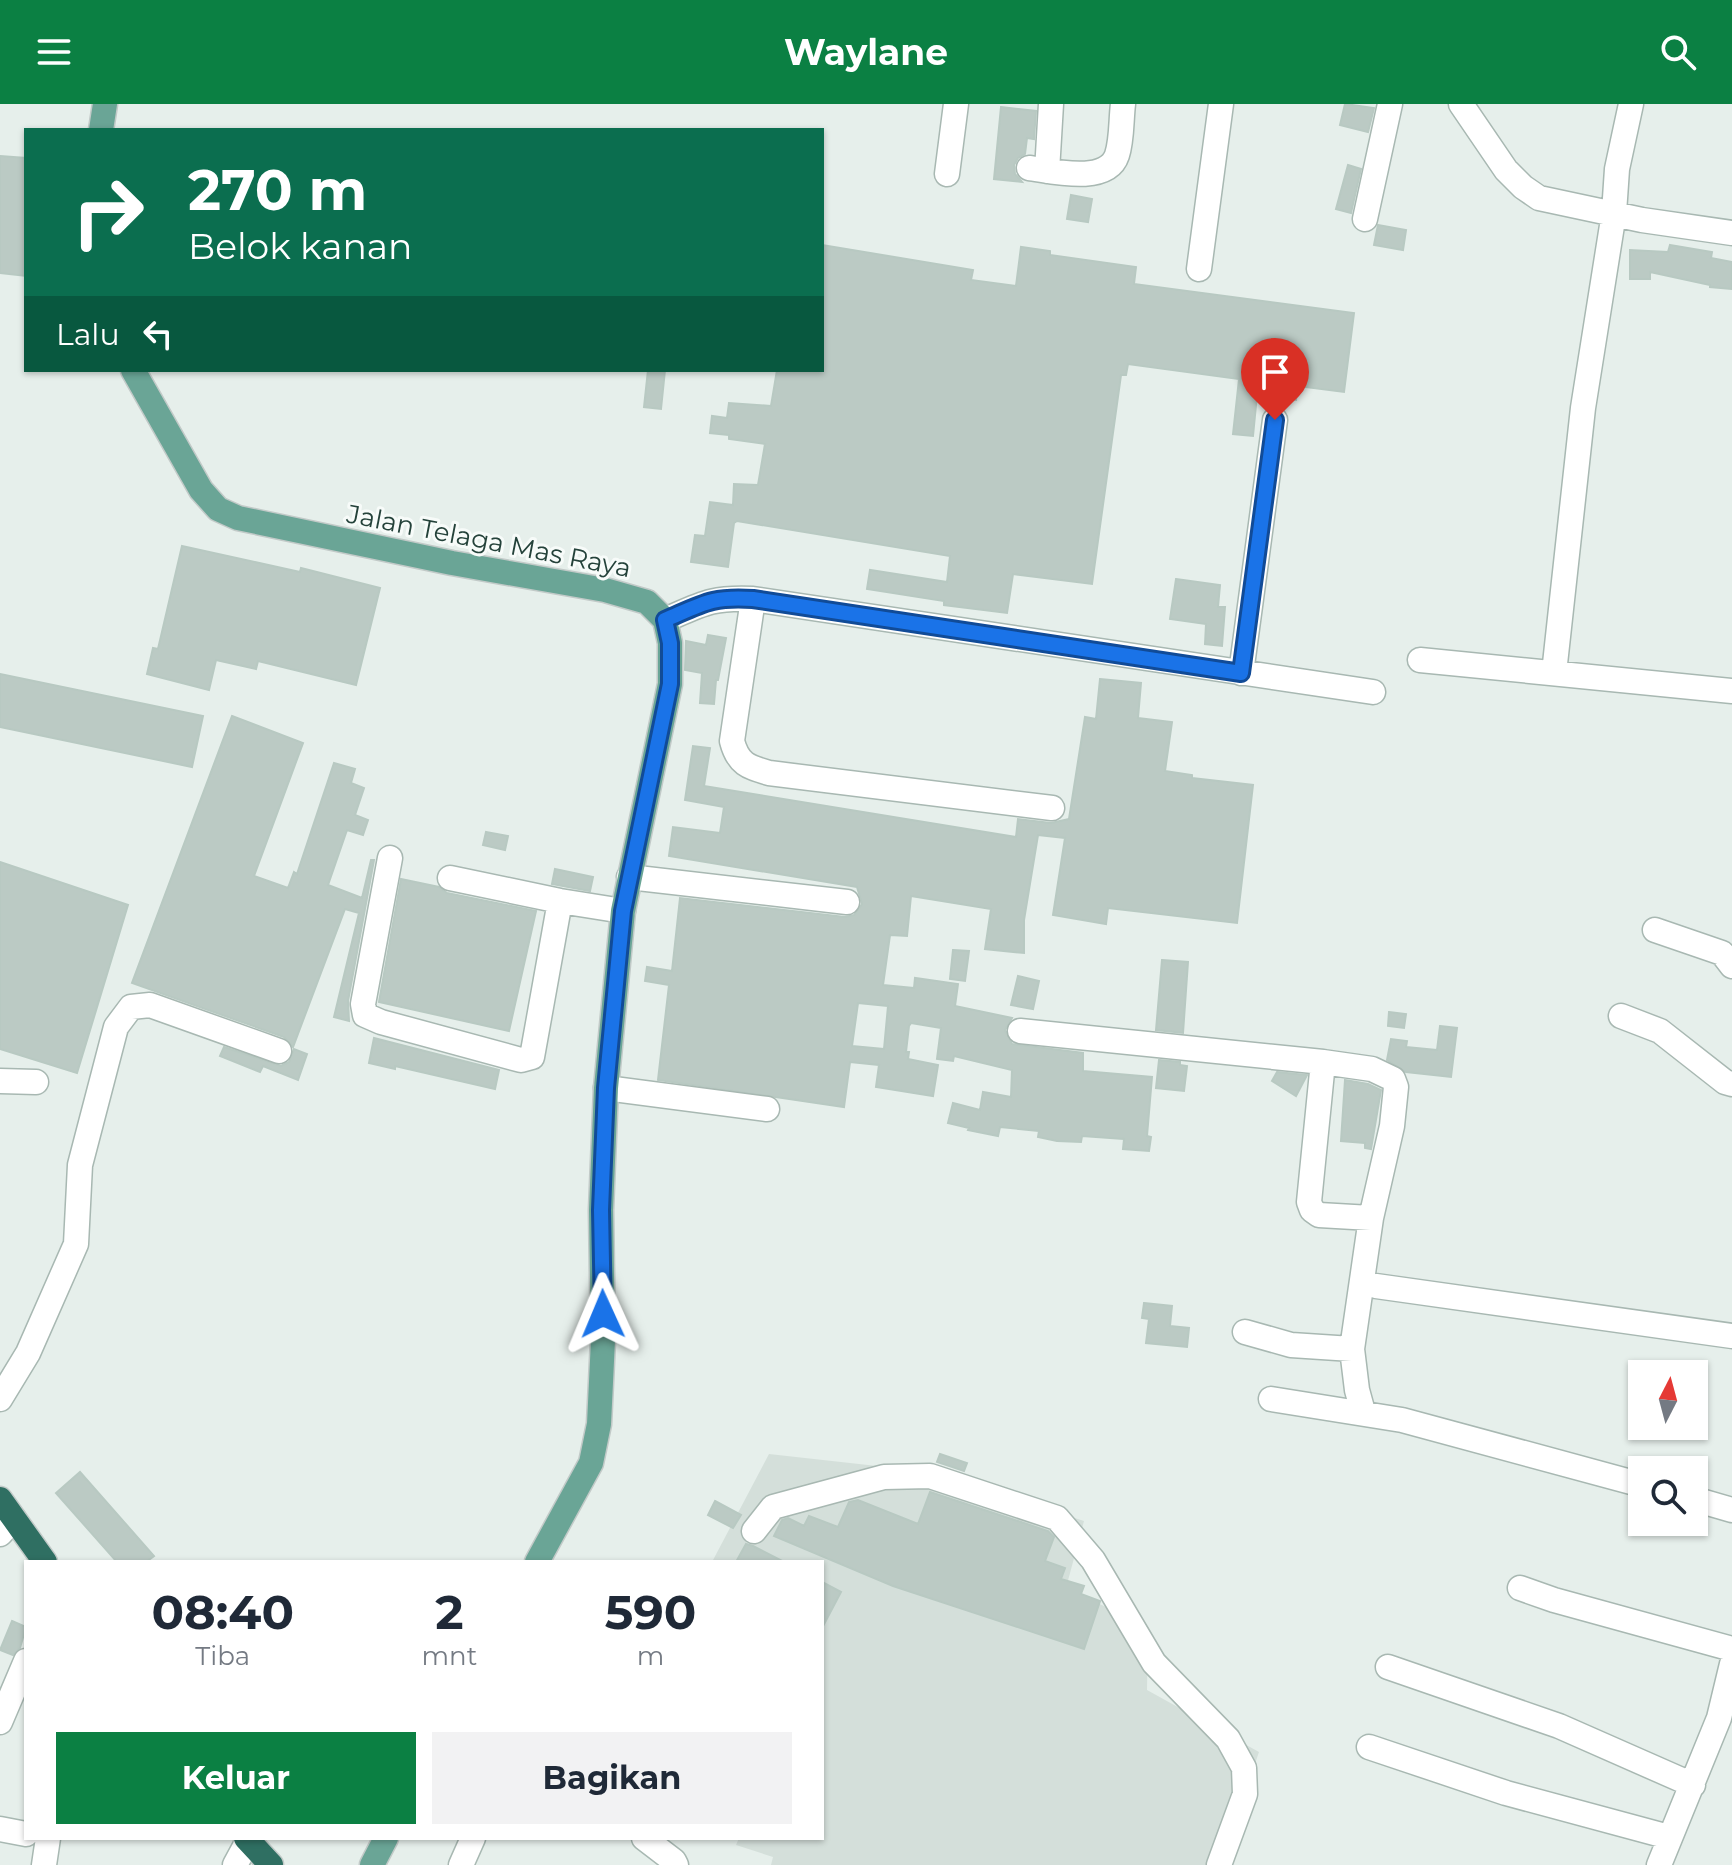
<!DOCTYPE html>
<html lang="id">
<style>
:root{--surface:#fff;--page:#f2f2f3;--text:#1f2937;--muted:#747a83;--accent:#0b8043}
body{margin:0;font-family:Montserrat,sans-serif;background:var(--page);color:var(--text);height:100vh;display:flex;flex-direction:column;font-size:30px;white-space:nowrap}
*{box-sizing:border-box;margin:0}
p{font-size:26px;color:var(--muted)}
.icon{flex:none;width:44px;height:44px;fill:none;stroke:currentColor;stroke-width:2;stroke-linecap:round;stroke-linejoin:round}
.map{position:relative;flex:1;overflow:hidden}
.sheet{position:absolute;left:24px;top:1456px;width:800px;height:280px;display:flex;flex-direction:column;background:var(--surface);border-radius:0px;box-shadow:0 2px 6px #0004}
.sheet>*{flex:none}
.banner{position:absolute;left:24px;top:24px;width:800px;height:244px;border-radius:0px;box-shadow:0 2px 6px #0004;background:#0b6e4f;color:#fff;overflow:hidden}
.needle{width:52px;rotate:6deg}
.controls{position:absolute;left:1628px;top:1256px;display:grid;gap:16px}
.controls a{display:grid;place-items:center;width:80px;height:80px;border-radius:0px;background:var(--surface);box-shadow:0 2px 6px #0004;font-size:40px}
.pin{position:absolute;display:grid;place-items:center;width:68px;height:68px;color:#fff;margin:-82px -34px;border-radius:50% 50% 50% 0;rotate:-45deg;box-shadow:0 0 8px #0007}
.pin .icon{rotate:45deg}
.me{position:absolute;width:88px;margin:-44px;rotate:359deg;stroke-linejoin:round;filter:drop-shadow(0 0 6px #0008)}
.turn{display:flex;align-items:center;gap:28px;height:168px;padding:0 32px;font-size:36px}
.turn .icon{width:104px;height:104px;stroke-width:2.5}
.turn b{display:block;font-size:56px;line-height:68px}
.then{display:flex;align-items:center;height:76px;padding:0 32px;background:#0003;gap:16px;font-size:30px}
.eta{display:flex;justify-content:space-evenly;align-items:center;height:136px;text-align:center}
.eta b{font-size:48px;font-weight:700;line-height:56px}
.action{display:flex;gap:16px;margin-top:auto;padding:16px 32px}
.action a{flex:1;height:92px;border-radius:0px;background:var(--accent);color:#fff;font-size:32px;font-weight:700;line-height:92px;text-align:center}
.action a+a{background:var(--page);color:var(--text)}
header{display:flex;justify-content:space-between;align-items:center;height:104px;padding:0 32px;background:var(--accent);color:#fff;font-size:36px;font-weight:700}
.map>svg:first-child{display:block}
.built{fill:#d4dfda}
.building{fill:#bbcac4;stroke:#b8c9c2;stroke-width:2;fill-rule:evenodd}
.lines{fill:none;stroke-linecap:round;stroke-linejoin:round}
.minor-casing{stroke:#a8b8b2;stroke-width:27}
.major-casing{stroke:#c2cac8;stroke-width:27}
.highway-casing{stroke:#c2cac8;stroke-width:27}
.minor{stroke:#fff;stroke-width:24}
.major{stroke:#6aa596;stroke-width:24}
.highway{stroke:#2f6f62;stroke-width:24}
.route-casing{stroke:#114b97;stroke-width:20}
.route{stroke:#1a73e8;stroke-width:14}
.labels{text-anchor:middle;stroke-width:6;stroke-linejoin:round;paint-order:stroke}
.street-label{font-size:26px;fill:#24423a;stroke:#f7fbf9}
</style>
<header><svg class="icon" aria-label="menu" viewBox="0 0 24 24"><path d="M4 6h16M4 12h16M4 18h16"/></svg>Waylane<svg class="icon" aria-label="search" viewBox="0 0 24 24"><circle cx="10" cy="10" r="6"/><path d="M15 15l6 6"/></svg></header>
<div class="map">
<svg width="1732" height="1761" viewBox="0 0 1732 1761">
<rect width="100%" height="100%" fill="#e6efeb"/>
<!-- built -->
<path class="built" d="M769 1350 931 1368 1084 1417 1066 1484 1148 1523 1147 1586 1259 1648 1220 1761H771L773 1753 736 1741 739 1734H822V1458H712Z"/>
<!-- building -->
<path class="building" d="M1345 0 1374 4 1368 28 1340 21Z
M1001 3 1036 7 1034 35 1027 34 1025 50 1018 54 1014 61 1015 70 1022 78 994 75Z
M0 52 26 54V172L0 169Z
M1348 61 1361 65 1351 109 1336 105Z
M1071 91 1092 95 1088 118 1067 115Z
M1378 121 1406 126 1403 146 1374 141Z
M822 141 973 166 971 176 1016 182 1021 143 1050 147V151L1136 163 1134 180 1354 209 1344 288 1298 282 1296 296 1257 291 1253 332 1233 330 1239 275 1128 260 1126 271H1121L1092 480 1013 470 1007 509 944 501V497L867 485 870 466 947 478 950 452 737 417 734 419 728 463 691 458 695 431 705 432 710 398 733 401 734 380 758 381 765 340 729 335V331L710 329 712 312 727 314 729 299 771 302 777 266H822Z
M1670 141 1712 148 1711 154 1732 158V185L1710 183V181L1650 168V175H1630V146L1668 148Z
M648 266H665L661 305 644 303Z
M182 442 300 468 301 464 380 484 356 581 258 557 256 565 216 556 209 586 147 570 153 544 158 545Z
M1176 475 1220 481 1218 503H1225L1222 542 1205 540 1206 520 1170 515Z
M708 531 726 534 718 576H716L714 600 700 599 702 569 685 566 686 537 706 541Z
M0 570 203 612 192 663 0 623Z
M1100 575 1141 579 1138 614 1172 618 1165 667 1192 671V674L1253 681 1237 819 1108 804 1106 820 1053 811 1065 734 1038 731 1024 816V849L985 845 991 805 911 792 907 832 890 831 883 881 914 884 915 874 958 880 955 902 1012 914 1005 926 1012 940 1083 949V967L1152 973 1147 1032 1151 1033 1149 1047 1123 1045 1124 1035 1082 1032 1081 1038 1057 1037 1038 1033 1039 1027 1000 1023 998 1032 968 1026 969 1024 948 1019 953 999 980 1006 983 988 1011 993 1012 966 954 952 953 957 937 955 941 924 911 919 909 922 906 948H909L908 955 938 961 933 992 876 983 879 961 850 958 844 1003 658 976 669 881 645 877 647 863 672 867 680 794 845 813 854 811 862 800 857 783 669 752 673 723 720 729 724 703 685 696 693 642 710 644 704 682 1016 733 1018 715 1051 719 1069 715 1085 613 1096 615ZM858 899 888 902 884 945 852 942Z
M232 612 303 639 254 772 288 784 294 768 297 770 334 659 355 665 351 679 364 684 355 711 368 716 363 731 347 726 328 781 362 794 371 756H374L348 897 349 917 334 913 359 809 345 805 293 943 284 933 132 879Z
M486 728 508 732 505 746 483 741Z
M0 758 128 801 77 969 0 945Z
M555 765 593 773 590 787 552 780Z
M401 775 439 783 447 789 536 807 509 927 379 898Z
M953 846 969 847 965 877 950 875Z
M1162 856 1188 858 1183 929 1156 926Z
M1018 872 1039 877 1033 905 1011 901Z
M1389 908 1406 910 1404 924 1388 922Z
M1440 922 1457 924 1451 973 1406 968 1387 956 1391 935 1407 937 1406 943 1437 946Z
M374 934 499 966 495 985 395 962V965L369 959Z
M224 943 281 962 289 958 294 945 307 950 298 976 263 962 260 968 220 952Z
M1159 956 1180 958V961L1187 962 1184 987 1156 984Z
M1277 968 1307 971 1296 992 1272 977Z
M1345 976 1368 980 1381 986 1371 1045 1365 1044V1039L1341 1037Z
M1144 1199 1172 1202 1170 1222 1189 1224 1187 1243 1146 1239 1149 1215 1142 1214Z
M940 1350 967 1359 964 1367 937 1358Z
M80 1368 154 1452 146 1458H117L56 1389Z
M930 1388 1048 1427 1054 1433 1045 1457 1065 1464 1061 1475 1084 1482 1081 1490 1100 1497 1084 1545 893 1482 774 1432 782 1416 788 1414 804 1422 809 1412 838 1423 849 1398 858 1396 918 1420Z
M715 1397 741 1411 733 1424 708 1411Z
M746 1440 753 1442 784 1458H736Z
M822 1478 841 1488 822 1524Z
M12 1517 26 1523 20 1544 13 1551 0 1546Z"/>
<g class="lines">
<!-- minor casing -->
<g class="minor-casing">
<path id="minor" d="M1461 0 1506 66 1523 83 1539 94 1642 116 1732 129
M1029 64C1052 67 1107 81 1117 51 1122 36 1121 16 1123 0
M1047 67 1051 0
M947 70 956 0
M1365 115 1390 0
M1199 165 1221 0
M753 495 732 637C738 660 748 663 769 669L1052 704
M665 516C702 500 712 493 753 495L1373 588
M1420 556 1732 587
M1241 569 1275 316
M1554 569 1583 304 1614 109 1617 65 1631 0
M390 754 363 900 365 911 381 918 521 956 532 953 560 797
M629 773 847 798
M450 774 560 797 623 807
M1655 826 1722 849 1732 862
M1621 912 1660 927 1725 978 1732 980
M1020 927 1323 958 1372 965 1393 975 1396 983 1392 1022 1371 1114 1352 1245 1357 1286 1363 1308
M1323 958 1309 1098 1312 1106 1319 1111 1371 1114
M0 977 36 978
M606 984 767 1005
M1376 1182 1732 1232
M1245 1228 1291 1241 1352 1245
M0 1295 28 1249 76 1140 80 1061 116 923 131 903 150 901 279 947
M1271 1295 1402 1316 1642 1381
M1694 1395 1732 1406
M754 1427 773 1403 884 1373 930 1372 1057 1414 1093 1456 1154 1559 1228 1635 1244 1664 1245 1690 1219 1761
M0 1430 14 1415
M1520 1484 1554 1496 1732 1545
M1388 1563 1559 1622 1693 1681
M0 1618 26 1557
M1369 1643 1506 1689 1669 1733
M0 1725 26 1730
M644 1734 674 1757 676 1761
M44 1761 48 1734
M235 1761 248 1737
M461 1761 473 1734
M1659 1761 1719 1614 1732 1560"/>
</g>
<!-- major casing -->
<g class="major-casing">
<path id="major" d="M101 26 105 0
M133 266 201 386 218 405 238 414 452 459 605 486 647 498 665 516 670 539V580L623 807 606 984 601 1106 603 1236 599 1320 591 1359 537 1458
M372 1761 386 1734"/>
</g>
<!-- highway casing -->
<g class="highway-casing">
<path id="highway" d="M0 1395 45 1458
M246 1734 271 1761"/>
</g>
<!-- minor -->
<use href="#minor" class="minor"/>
<!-- major -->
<use href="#major" class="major"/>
<!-- highway -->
<use href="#highway" class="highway"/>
</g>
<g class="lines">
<!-- route casing -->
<g class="route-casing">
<path id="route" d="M603 1210 601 1106 606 984 623 807 670 580V539L665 516C702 500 712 492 753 495L1241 569 1275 316"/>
</g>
<!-- route -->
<use href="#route" class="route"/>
</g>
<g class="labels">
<!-- street labels -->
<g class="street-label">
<text transform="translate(489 437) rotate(11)" y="9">Jalan Telaga Mas Raya</text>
</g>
</g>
</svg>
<div class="controls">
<a><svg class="needle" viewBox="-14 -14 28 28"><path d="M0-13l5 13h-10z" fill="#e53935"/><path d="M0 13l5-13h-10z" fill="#747a83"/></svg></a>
<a><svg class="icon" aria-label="search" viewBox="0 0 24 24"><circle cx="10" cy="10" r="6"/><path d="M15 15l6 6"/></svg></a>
</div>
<div class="pin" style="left:1275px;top:316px;background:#d93025"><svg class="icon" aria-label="arrive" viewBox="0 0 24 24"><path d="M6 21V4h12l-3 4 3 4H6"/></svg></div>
<svg class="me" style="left:603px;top:1210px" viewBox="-20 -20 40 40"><path d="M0-17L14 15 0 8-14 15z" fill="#1a73e8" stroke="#fff" stroke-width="4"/></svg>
<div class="banner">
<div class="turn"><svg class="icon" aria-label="right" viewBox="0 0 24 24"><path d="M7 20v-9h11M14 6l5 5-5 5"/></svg><div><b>270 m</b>Belok kanan</div></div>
<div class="then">Lalu<svg class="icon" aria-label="left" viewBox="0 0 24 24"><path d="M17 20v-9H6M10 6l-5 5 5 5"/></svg></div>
</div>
<section class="sheet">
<div class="eta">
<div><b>08:40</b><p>Tiba</p></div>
<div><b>2</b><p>mnt</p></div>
<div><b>590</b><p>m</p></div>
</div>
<div class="action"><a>Keluar</a><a>Bagikan</a></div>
</section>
</div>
